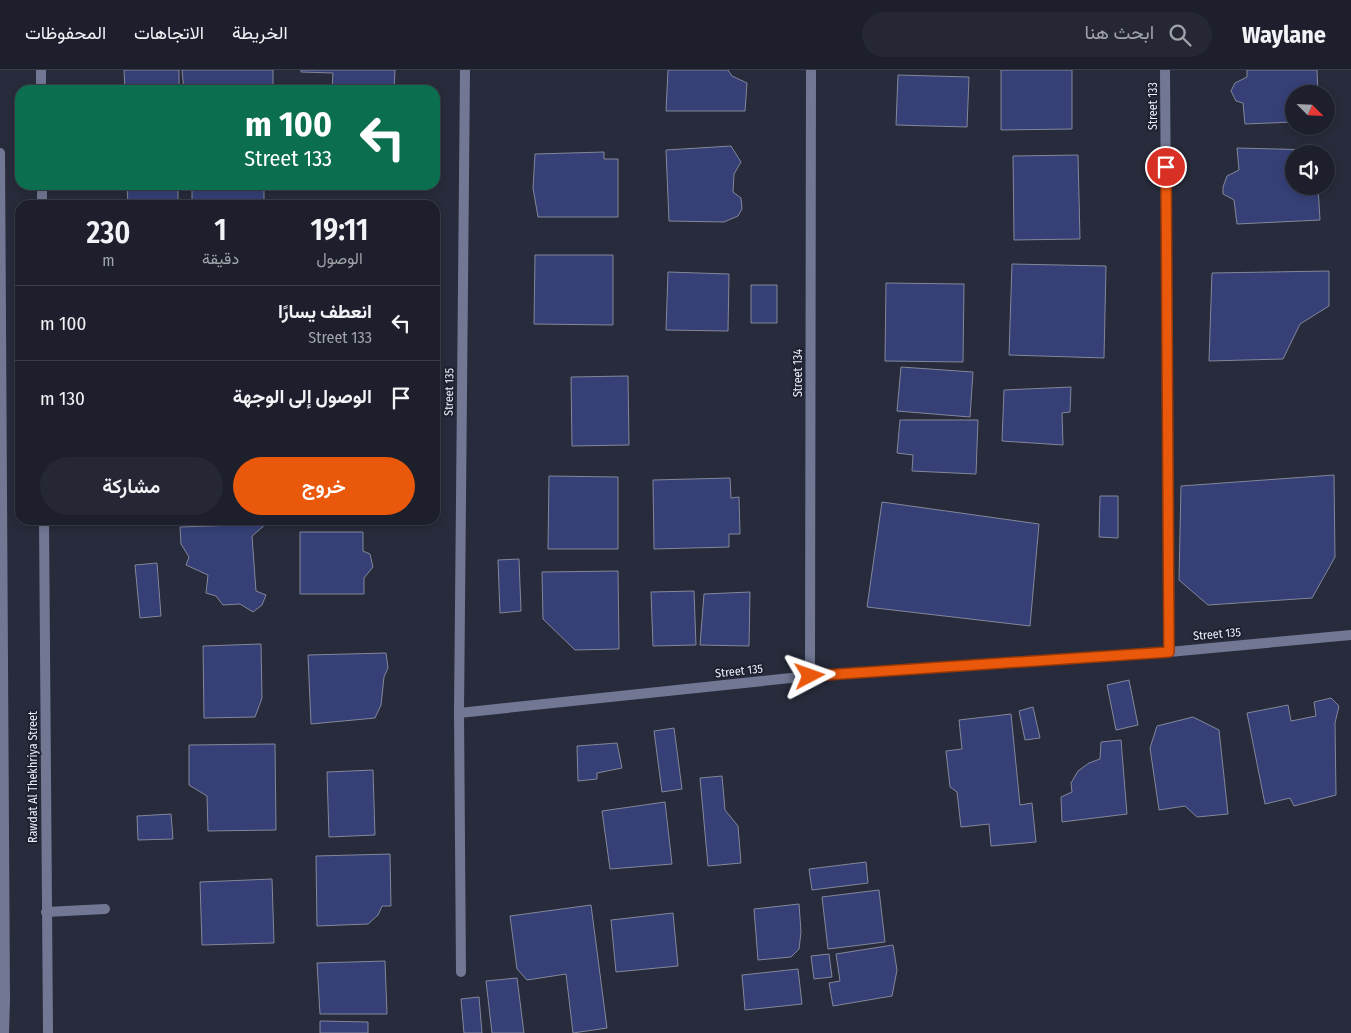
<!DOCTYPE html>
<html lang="ar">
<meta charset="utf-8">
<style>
:root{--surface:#1d202c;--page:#252834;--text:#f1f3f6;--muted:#a0a3a9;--line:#3b3e48;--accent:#ea580c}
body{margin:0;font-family:"Fira Sans Condensed",Vazirmatn,sans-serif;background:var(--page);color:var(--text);direction:rtl;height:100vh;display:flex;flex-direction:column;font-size:19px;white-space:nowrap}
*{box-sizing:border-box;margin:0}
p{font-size:16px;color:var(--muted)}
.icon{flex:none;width:28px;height:28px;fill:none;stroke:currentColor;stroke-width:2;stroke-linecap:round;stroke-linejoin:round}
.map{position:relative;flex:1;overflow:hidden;direction:ltr}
.sheet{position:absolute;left:15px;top:130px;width:425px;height:325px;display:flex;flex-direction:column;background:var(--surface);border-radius:15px;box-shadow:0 2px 8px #0003,0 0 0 1px var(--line);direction:rtl}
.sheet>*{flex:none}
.banner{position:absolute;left:15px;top:15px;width:425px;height:105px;border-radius:15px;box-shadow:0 2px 8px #0003,0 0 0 1px var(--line);direction:rtl;background:#0b6e4f;color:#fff;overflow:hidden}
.needle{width:32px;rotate:114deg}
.tools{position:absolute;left:1285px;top:15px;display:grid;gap:10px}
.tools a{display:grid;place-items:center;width:50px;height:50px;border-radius:50%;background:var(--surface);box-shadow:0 2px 8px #0003,0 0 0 1px var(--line);font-size:25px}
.pin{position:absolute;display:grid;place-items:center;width:42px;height:42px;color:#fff;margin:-21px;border:2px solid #fff;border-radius:50%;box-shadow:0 1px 5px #0007}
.me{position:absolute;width:55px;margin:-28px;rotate:86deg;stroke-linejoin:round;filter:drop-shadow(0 0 4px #0008)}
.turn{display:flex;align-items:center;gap:18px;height:105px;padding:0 25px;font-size:22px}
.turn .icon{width:65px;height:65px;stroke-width:2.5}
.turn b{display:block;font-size:35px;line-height:42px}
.eta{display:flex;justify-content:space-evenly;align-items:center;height:85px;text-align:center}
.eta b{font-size:30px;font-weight:600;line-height:35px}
.cta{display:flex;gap:10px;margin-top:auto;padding:10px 25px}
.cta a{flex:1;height:58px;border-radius:30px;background:var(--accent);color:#fff;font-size:20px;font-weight:600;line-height:58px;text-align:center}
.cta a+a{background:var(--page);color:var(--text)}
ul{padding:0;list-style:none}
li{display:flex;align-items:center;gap:15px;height:75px;padding:0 25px;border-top:1px solid var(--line)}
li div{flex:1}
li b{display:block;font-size:19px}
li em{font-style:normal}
header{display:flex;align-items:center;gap:30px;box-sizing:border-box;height:70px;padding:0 25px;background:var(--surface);border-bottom:1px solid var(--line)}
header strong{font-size:24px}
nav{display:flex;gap:28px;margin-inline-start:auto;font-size:18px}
.search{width:350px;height:45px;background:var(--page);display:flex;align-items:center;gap:12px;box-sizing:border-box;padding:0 18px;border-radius:28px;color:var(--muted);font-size:19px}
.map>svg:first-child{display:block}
.building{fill:#364076;stroke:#82879a}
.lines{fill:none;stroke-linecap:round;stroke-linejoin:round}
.service{stroke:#727893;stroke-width:10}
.minor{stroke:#727893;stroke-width:10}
.tertiary{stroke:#727893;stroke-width:10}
.route-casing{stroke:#983908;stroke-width:12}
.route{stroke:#ea580c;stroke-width:9}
.labels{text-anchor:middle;stroke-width:4;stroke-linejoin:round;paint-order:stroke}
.street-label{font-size:12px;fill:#eceff9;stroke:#1e2131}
</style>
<header>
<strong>Waylane</strong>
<div class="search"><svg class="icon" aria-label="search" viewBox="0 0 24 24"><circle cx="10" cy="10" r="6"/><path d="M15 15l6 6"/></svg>ابحث هنا</div>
<nav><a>الخريطة</a><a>الاتجاهات</a><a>المحفوظات</a></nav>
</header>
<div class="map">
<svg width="1351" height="963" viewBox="0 0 1351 963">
<rect width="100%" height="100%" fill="#272b3b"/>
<!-- building -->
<path class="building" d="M124 0H179V20H125Z
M182 0H273V20H184Z
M301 0H395L394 20H332L333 3 301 2Z
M668 0H728L732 6 747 13 745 41H666Z
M1001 0H1072V59L1001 60Z
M1247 0H1317L1318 24H1294V52L1245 54 1243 33 1236 31 1231 21 1235 13 1247 7Z
M898 5 969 7 967 57 896 55Z
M731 76 741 92 734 104 733 122 741 128 742 139 738 146 724 152 669 151 666 80Z
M1237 78 1316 80 1317 84H1294V116H1318L1320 150 1237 154 1234 130 1223 124V117L1227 106 1239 100Z
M604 82V89H618V147H538L533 118 535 84Z
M1078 85 1080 169 1014 170 1013 86Z
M127 115H178V135H128Z
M296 115H332L331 118Z
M192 118H264V135H192Z
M535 185H613V255L534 254Z
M1012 194 1106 196 1104 288 1009 285Z
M1329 201V236L1300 254 1283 289 1209 291 1212 203Z
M668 202 729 204 728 261 666 260Z
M886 213 964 214 963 292 885 291Z
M751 215H777V253H751Z
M901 297 973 302 970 347 897 341Z
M628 306 629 375 572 376 571 307Z
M1071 317 1070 342 1062 343 1063 375 1002 371 1004 320Z
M900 350H978L976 404 912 401 913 385 897 383Z
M1334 405 1335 487 1312 528 1208 535 1179 510 1181 416Z
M549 406 618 407V479H548Z
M730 408 731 428 739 427 740 464H729V477L654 479 653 410Z
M1100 426H1118V468L1099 467Z
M882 432 1039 454 1030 556 867 537Z
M266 454 252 466 256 521 266 525 262 535 253 542 240 534 223 535 216 526 206 523 208 505 186 495 189 487 181 474 180 457Z
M300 462H363V481L370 484 373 497 364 508V524H300Z
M519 489 521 541 500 543 498 490Z
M157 493 161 546 140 548 135 495Z
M618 501 619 579 575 580 543 549 542 502Z
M694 521 696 575 653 576 651 522Z
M750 522 749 576 700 575 704 524Z
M261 574 262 628 255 647 204 648 203 576Z
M386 583 388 598 384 607 381 635 375 648 311 654 308 585Z
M1129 610 1138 655 1116 660 1107 615Z
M1331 628 1339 636 1335 653 1336 725 1294 736 1290 728 1265 734 1247 643 1288 635 1291 651 1316 646 1314 632Z
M1033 637 1040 668 1025 670 1019 641Z
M1011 644 1020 735 1032 733 1036 772 991 776 989 754 961 757 957 722 950 717 946 681 962 679 959 650Z
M1193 647 1219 660 1228 744 1197 747 1185 736 1159 740 1150 678 1157 656Z
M674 658 682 719 662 722 654 661Z
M1121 670 1127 744 1062 752 1061 727 1072 722 1071 713 1078 701 1089 693 1100 689 1101 672Z
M617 673 622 698 597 703V709L578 711 577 676Z
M275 674 276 760 208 761 207 726 189 715V675Z
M373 700 375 765 329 767 327 702Z
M722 706 725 740 738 756 741 793 708 796 700 708Z
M665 732 672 794 610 799 602 741Z
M171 744 173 769 138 770 137 746Z
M390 784 391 836H382L378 845 368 854 317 856 316 786Z
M866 792 868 813 812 820 809 799Z
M272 809 274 873 202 875 200 812Z
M879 820 885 872 828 879 822 827Z
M799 834 801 862 799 879 791 887 758 890 754 839Z
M591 835 607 958 573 963 566 904 527 910 517 899 510 846Z
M673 843 678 896 616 902 611 850Z
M893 875 897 900 892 926 833 936 829 913 840 911 836 884Z
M829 884 832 907 814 909 811 886Z
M385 891 387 944H320L317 893Z
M798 899 802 934 745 940 742 905Z
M517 908 524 963H492L486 911Z
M479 927 482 963H464L461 929Z
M320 951 368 952V963H320Z"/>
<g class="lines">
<!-- service -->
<path class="service" d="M46 842 105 839"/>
<!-- minor -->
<path class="minor" d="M1165 0 1169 582
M810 606 811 0
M459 643 810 606 1169 582 1351 565
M461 902 459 643 465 0"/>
<!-- tertiary -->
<path class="tertiary" d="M41 0V20
M0 83 5 930 4 963
M42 115V135
M44 450 48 963"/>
</g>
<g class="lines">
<!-- route casing -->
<g class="route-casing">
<path id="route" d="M810 606 1169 582 1166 97"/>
</g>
<!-- route -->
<use href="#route" class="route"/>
</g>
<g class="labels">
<!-- street labels -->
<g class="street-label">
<text transform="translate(1153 36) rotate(-90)" y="4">Street 133</text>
<text transform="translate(798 303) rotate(-90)" y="4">Street 134</text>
<text transform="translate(449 322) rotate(-89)" y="4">Street 135</text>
<text transform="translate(1217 564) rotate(-5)" y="4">Street 135</text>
<text transform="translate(739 601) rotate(-6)" y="4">Street 135</text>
<text transform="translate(33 707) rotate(-90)" y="4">Rawdat Al Thekhriya Street</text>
</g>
</g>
</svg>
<div class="tools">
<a><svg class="needle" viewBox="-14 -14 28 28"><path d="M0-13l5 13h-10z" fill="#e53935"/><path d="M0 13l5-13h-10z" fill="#a0a3a9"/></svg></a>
<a><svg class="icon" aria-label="sound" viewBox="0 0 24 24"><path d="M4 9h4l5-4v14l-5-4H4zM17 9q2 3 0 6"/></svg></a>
</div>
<div class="pin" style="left:1166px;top:97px;background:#d93025"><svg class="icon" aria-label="arrive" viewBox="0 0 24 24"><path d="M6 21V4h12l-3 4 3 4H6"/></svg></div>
<svg class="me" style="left:810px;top:606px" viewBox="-20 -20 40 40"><path d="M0-17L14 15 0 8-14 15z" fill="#ea580c" stroke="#fff" stroke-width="4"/></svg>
<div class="banner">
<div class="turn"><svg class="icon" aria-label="left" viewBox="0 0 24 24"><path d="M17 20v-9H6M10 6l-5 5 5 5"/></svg><div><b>100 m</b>Street 133</div></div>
</div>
<section class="sheet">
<div class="eta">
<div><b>19:11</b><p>الوصول</p></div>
<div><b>1</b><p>دقيقة</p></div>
<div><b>230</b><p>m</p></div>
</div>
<ul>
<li><svg class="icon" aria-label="left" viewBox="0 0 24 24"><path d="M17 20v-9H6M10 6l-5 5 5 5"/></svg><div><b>انعطف يسارًا</b><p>Street 133</p></div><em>100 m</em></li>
<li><svg class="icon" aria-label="arrive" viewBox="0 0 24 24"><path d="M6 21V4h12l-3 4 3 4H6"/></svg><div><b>الوصول إلى الوجهة</b></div><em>130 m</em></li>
</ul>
<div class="cta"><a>خروج</a><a>مشاركة</a></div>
</section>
</div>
